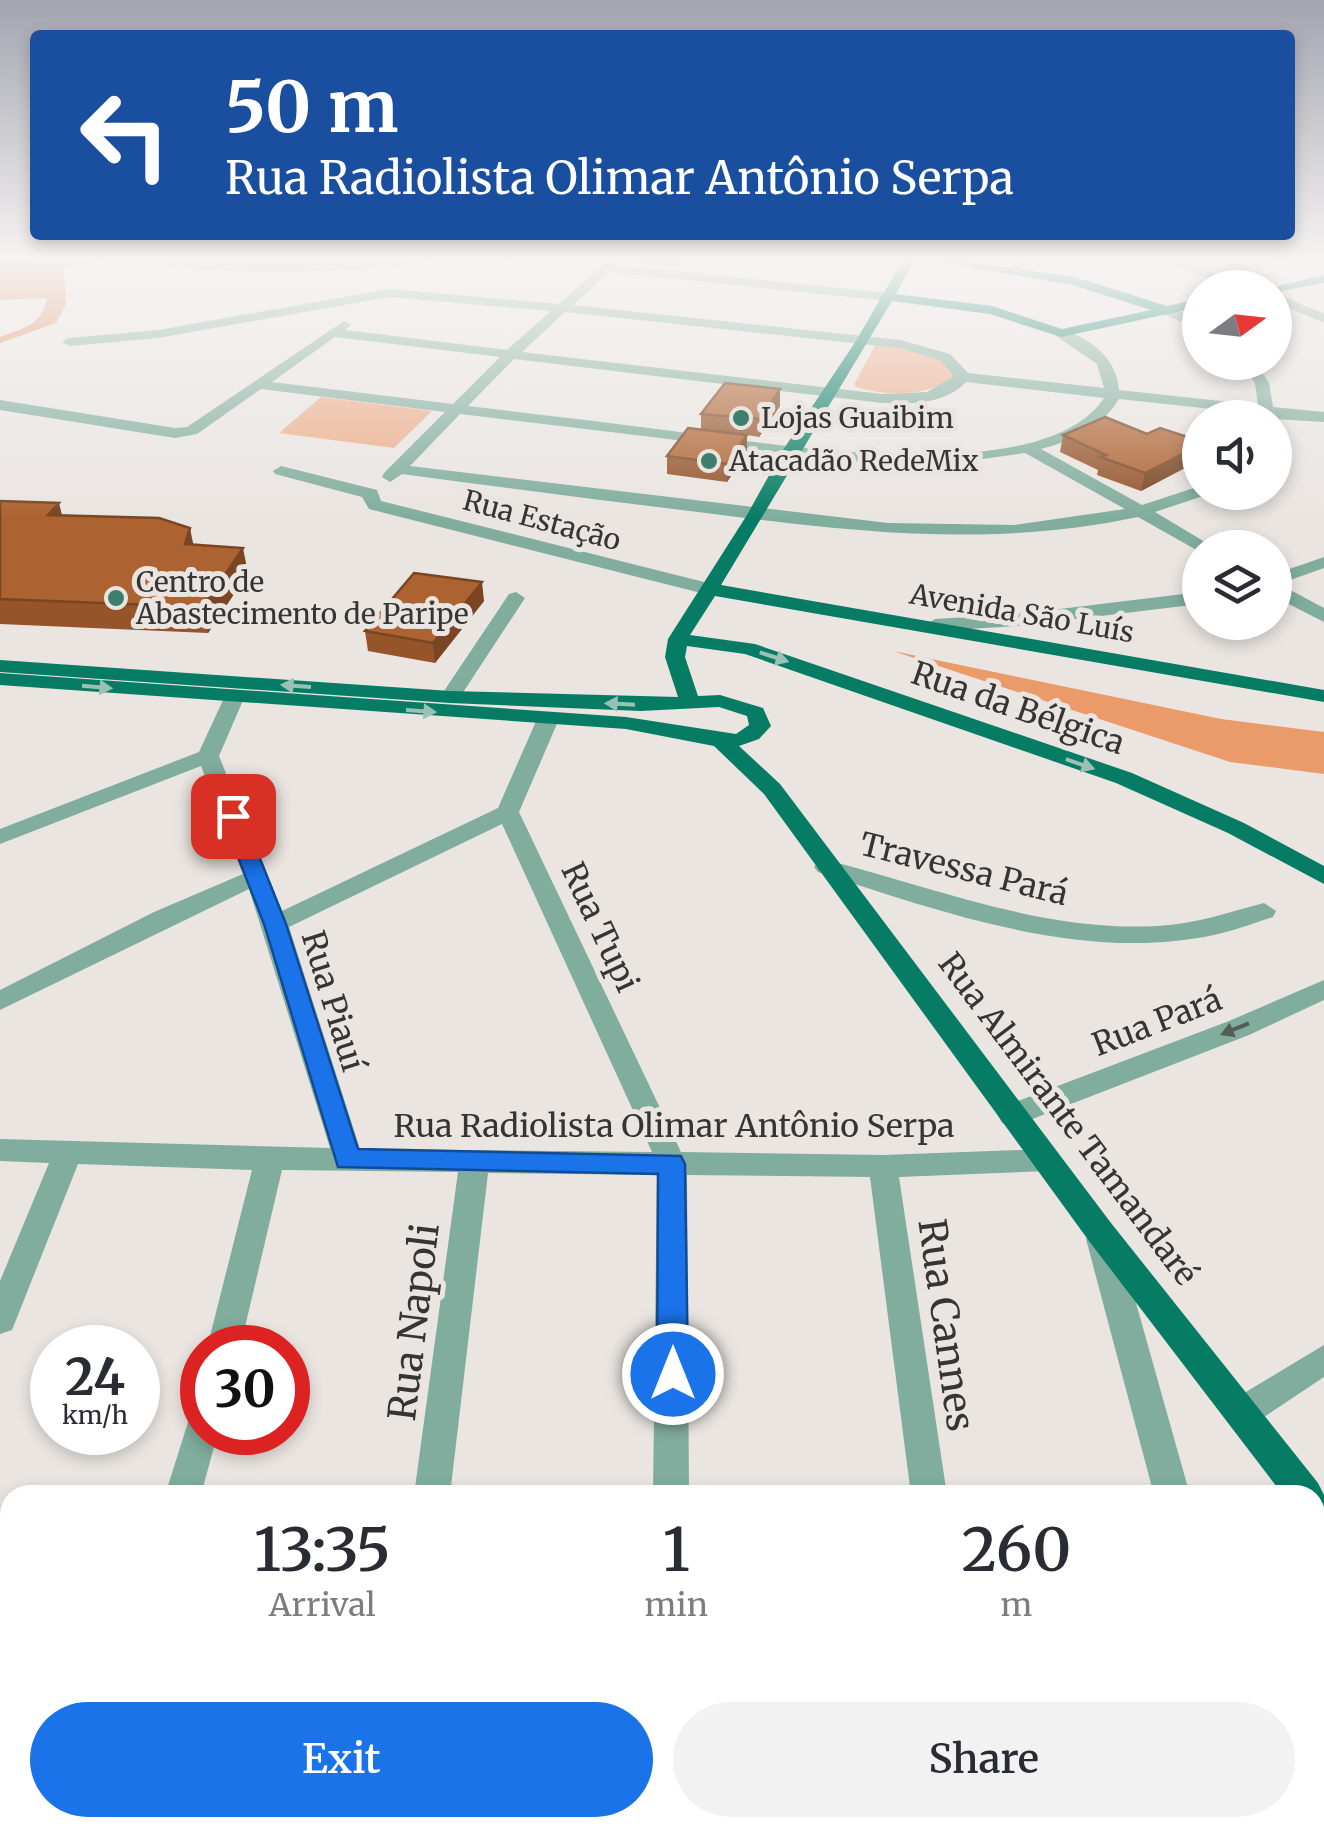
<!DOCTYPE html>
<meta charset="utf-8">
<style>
:root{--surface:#fff;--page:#f2f2f3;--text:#2b2b33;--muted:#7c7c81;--accent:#1a73e8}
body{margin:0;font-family:Merriweather,serif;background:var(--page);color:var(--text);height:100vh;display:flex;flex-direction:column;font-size:38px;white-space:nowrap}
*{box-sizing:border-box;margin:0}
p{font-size:32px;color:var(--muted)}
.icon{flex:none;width:55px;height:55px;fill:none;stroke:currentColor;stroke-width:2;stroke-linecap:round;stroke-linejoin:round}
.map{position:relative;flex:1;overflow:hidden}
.drawer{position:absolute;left:0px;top:1485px;width:1325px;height:352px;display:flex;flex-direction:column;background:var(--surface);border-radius:30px 30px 0 0;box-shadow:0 5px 15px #0003}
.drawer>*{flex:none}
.guide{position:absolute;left:30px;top:30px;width:1265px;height:210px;border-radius:10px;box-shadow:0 5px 15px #0003;background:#1a4fa0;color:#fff;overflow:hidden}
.needle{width:65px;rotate:75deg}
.buttons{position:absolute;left:1182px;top:270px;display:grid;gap:20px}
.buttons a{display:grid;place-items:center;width:110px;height:110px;border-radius:50%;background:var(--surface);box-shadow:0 5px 15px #0003;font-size:50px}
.speed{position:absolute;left:30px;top:1325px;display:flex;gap:20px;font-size:50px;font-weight:700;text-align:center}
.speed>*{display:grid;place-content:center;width:130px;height:130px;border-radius:50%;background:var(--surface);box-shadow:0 5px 15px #0003;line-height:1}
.speed small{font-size:25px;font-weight:400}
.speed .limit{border:15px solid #d22;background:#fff;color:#111}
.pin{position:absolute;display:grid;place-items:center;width:85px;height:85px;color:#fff;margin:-42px;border-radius:20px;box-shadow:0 5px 15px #0006}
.me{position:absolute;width:110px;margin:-55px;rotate:0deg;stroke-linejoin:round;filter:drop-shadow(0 0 8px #0008)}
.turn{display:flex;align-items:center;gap:35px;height:210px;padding:0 30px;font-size:45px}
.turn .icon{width:130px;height:130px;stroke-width:2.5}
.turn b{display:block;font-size:70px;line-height:85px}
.eta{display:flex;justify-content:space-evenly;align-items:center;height:170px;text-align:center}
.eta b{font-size:60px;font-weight:600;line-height:70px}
.primary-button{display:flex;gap:20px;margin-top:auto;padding:20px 30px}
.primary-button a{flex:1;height:115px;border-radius:60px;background:var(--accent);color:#fff;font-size:40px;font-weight:600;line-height:115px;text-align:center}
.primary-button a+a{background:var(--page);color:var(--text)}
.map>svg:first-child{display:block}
.green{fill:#ebad89}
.forest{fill:#eb9a69}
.water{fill:#da8b5a}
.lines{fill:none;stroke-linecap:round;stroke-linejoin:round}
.minor{fill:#80ad9e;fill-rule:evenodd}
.major{fill:#077c64;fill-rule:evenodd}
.wall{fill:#95542a}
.shaded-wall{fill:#794522}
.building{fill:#ad6231;stroke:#794522;stroke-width:2.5}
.oneway{fill:#9bc0b5}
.oneway2{fill:#515f58}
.route{fill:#1a73e8;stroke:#114b97;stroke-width:2.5}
.poi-dot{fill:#3e7e6c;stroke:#eae5e1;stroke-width:4}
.labels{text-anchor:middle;stroke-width:10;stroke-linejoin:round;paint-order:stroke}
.far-poi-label{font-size:28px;fill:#373533;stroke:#eae5e1;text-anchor:start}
.far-street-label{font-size:28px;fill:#373533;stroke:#eae5e1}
.street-label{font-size:32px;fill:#373533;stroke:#eae5e1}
.near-street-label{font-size:38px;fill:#373533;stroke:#eae5e1}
</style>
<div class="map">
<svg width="1324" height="1837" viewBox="0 0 1324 1837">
<rect width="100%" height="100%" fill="#eae5e1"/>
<!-- green -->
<path class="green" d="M876 344 936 351 960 376C928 395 892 398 856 387L854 384Z
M321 397 432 411 394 448 279 433Z"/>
<!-- forest -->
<path class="forest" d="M893 651 1221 719 1324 732V774L1230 762Z"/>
<!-- water -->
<path class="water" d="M0 261H106L64 268 66 304 56 323 0 343V337C24 328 43 325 47 298L0 300Z
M144 261H433C337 273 239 278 144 261Z"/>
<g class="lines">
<!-- minor -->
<path class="minor" d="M607 261H620L617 265 888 293 895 297 888 301 609 272 573 305 900 340 950 354 968 373 1104 388 1097 364 1056 336V330L1061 329C1090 338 1117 358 1119 390L1258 405 1255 383 1240 362H1255L1269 383 1273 407 1324 412V422L1259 418V414L1119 399C1100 429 1075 440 1041 449L1142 505 1200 486V492L1206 495 1155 512 1215 548H1200V552L1138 517C987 549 849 531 698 512 599 500 500 487 402 474L390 482 382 477 384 473 445 412 261 389 197 434 175 438 0 410V400L175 428 187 427 344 321 351 325 345 330 507 350 551 311 389 297 158 338 69 346 62 342 69 338 158 330 389 289 559 304ZM565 312 900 348 940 360 954 376 927 392 882 394 522 352ZM335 337 500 357 453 404 272 382ZM514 359 882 403C911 404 944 405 966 382L1104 398C1042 492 770 443 672 431 604 422 536 414 468 406ZM460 414 877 464H947L1025 453 1125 509 1015 525 888 523 410 466Z
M1016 261H1030L1016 273H1008V267Z
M1162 261H1180L1256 288H1236Z
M1275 293 1324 314V323L1275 302Z
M1161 307H1171L1200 321V330L1161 313Z
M281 466 377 490 381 501 716 585 718 589 709 595 369 509 362 497 275 474 273 471Z
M1324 557V568L1279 584 1324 608V622L1275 597V574Z
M516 592 525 598 460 697 457 701H443L440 697 509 594Z
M1200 592V604L1018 626 935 631 925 625 935 619 1018 614Z
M234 692 244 698 219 756 282 911 498 808 537 719 541 715H555L559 719 519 812 681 1152 883 1155 1047 1149 1057 1152 1062 1160 1057 1168 1047 1171 899 1177 947 1495H911L870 1177 687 1175 689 1495H653L657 1175 488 1173 450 1495H414L458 1172 282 1170 240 1348H207L252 1170 78 1164 16 1320 12 1330 0 1334V1281L49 1163 0 1161V1139L330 1148 249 889 0 1010V990L154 912 243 874 201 766 0 844V829L199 752 224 698ZM502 824 652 1152 360 1149 289 927Z
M826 860C936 888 1043 932 1158 926 1196 924 1229 912 1264 903L1276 911 1273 917C1254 923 1234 931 1214 935 1082 963 942 912 818 872L814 867 818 862Z
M1324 980V1000L1249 1035 1022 1123 1012 1126 1002 1123 998 1115 1002 1107 1229 1021Z
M1102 1227 1113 1230 1118 1239 1190 1495H1154L1086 1239 1091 1230Z
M1324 1345V1377L1255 1423 1243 1427 1231 1423 1226 1412 1231 1401Z
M202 1411V1432H218L201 1495H165L190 1416Z
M0 1768 10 1769V1811L0 1810Z
M1315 1782H1324V1824H1315Z
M24 1828H66L63 1837H21Z
M257 1828H299L297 1837H255Z
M442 1828H484V1837H442Z"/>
<!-- major -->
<path class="major" d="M902 261H914L896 294 992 306 1062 329 1151 310 1073 285 934 261H964L1075 277 1167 306 1200 299V307L1061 337 990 314 892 301 721 585 1324 690V702L715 596 690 635 755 644 1132 773 1244 823 1324 866V884L1228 833 1116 783 745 654 687 646 685 657 698 696 720 695 763 708 771 726 759 739 739 746 780 784 1111 1223 1318 1483 1324 1495V1537L1315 1534V1495H1283L1089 1241 764 794 714 746 626 729 0 685V673L626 717 736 734 749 725 747 716 719 707 641 711 450 703 0 672V660L450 691 678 697 665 657 668 639 747 515 783 450 856 341Z
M1324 275V283L1275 292V288H1269Z"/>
</g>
<!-- wall -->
<path class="wall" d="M634 261H682L676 267 634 263Z
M780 406 759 437 747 435V452L727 482 667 474V456L701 429V414Z
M1147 434 1200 441V460L1141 491 1097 475 1098 470 1060 452 1063 435Z
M0 501 193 545 248 573 208 633 0 624Z
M484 601 435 663 368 651 365 631Z
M1315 1699H1324V1772H1315Z"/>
<!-- shaded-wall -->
<path class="shaded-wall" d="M780 389V406L759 437 760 419Z
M747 435V452L727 482V464Z
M1200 445V460L1141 491 1145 473Z
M59 503 65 527 48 515Z
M190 528 195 553 185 544Z
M243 548 248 573 208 633 203 607Z
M482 582 484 601 435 663 433 643Z"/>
<!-- building -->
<path class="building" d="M725 383 780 389 760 419 701 414Z
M1105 417 1147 434 1160 428 1200 441V445L1145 473 1100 457 1106 455 1063 435Z
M688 428 747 435 727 464 667 456Z
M0 501 59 503 48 515 159 518 190 528 185 544 243 548 203 607 0 599Z
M414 573 482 582 433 643 365 631Z
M1315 1699H1324V1759H1315Z"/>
<!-- one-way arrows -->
<defs><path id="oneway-solid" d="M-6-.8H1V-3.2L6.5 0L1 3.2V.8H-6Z" transform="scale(2.5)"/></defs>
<g class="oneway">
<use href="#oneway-solid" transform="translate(774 657) rotate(18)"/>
<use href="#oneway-solid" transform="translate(296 686) rotate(-176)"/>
<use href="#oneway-solid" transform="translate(97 687) rotate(5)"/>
<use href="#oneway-solid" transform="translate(620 704) rotate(-177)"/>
<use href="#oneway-solid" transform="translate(421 711) rotate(4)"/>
<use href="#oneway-solid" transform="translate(1080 764) rotate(19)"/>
</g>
<use class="oneway2" href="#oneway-solid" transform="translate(1235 1029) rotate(158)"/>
<!-- sky -->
<linearGradient id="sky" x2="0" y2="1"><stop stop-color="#a2a4af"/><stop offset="0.5" stop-color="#f6f3f2"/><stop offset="1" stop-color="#f6f3f2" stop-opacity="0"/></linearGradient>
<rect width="1324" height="518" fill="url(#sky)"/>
<!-- route -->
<path class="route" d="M233 810 243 816 286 924 358 1149 681 1156 685 1164 688 1374 684 1384 673 1388 662 1384 657 1374 658 1174 338 1167 264 924 222 816Z"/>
<!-- markers -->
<g class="poi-dot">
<circle cx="741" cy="418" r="10"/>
<circle cx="709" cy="461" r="10"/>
<circle cx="116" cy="598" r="10"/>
</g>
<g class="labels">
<!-- far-poi labels -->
<g class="far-poi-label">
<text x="761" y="428">Lojas Guaibim</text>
<text x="729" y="471">Atacadão RedeMix</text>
<text x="136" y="592">Centro de<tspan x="136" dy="32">Abastecimento de Paripe</tspan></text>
</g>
<!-- far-street labels -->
<g class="far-street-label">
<text transform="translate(542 520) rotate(15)" y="10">Rua Estação</text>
<text transform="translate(1022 613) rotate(10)" y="10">Avenida São Luís</text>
</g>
<!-- street labels -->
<g class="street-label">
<text transform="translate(1018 708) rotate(19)" y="11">Rua da Bélgica</text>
<text transform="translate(964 869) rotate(14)" y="11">Travessa Pará</text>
<text transform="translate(600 927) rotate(65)" y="11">Rua Tupi</text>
<text transform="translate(333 1001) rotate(73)" y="11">Rua Piauí</text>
<text transform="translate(1157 1022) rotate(-21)" y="11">Rua Pará</text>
<text transform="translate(1068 1119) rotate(53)" y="11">Rua Almirante Tamandaré</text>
<text x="674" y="1137">Rua Radiolista Olimar Antônio Serpa</text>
</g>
<!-- near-street labels -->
<g class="near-street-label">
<text transform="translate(414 1322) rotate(-83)" y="13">Rua Napoli</text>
<text transform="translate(946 1325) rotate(82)" y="13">Rua Cannes</text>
</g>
</g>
</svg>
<div class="buttons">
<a><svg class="needle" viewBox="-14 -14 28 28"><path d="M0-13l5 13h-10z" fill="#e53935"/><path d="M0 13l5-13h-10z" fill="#7c7c81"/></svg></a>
<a><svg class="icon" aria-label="sound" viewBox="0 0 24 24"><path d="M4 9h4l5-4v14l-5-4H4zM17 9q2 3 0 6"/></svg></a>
<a><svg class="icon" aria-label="layers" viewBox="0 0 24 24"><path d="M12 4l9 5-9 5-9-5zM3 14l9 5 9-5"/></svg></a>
</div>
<div class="speed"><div>24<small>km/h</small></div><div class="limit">30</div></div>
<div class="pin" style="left:233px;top:816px;background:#d93025"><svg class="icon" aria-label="arrive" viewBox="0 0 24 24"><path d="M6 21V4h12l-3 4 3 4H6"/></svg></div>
<svg class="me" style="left:673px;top:1374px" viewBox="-20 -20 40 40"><circle r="17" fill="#1a73e8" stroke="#fff" stroke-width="3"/><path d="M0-11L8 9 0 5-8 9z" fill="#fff"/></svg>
<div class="guide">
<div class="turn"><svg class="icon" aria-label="left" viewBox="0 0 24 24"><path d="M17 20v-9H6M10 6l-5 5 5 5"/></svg><div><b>50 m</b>Rua Radiolista Olimar Antônio Serpa</div></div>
</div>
<section class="drawer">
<div class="eta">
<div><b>13:35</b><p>Arrival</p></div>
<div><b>1</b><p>min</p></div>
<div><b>260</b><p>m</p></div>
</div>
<div class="primary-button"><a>Exit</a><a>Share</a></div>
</section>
</div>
